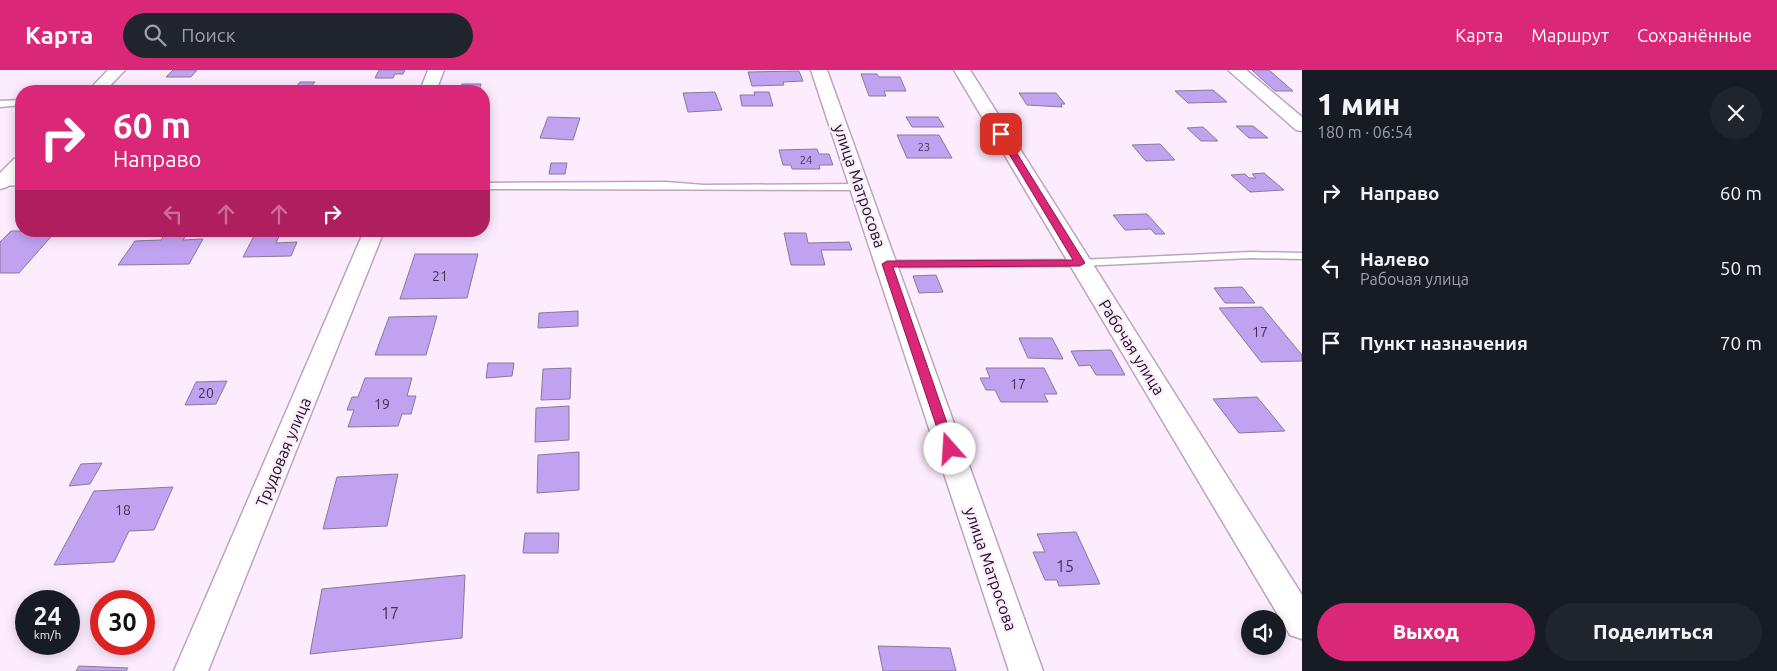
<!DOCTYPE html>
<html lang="ru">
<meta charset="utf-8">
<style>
:root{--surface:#171b24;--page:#20242c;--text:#f1f3f6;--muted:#9ea1a6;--accent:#db2777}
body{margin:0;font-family:Ubuntu,sans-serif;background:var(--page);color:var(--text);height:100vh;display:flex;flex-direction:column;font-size:19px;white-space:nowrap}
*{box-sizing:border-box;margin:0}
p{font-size:16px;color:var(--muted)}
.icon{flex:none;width:28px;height:28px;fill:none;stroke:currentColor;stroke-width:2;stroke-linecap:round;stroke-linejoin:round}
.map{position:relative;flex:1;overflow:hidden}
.drawer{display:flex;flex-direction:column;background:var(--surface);width:475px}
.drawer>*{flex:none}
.banner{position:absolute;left:15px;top:15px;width:475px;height:152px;border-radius:20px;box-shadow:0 2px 12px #0003;background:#db2777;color:#fff;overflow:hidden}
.tools{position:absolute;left:1241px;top:540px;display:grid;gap:10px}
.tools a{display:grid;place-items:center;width:45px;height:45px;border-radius:50%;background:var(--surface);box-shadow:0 2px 12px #0003;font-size:25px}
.speed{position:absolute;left:15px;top:520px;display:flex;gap:10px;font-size:25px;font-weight:700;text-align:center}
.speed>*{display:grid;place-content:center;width:65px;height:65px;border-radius:50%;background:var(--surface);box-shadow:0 2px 12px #0003;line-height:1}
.speed small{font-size:12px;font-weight:400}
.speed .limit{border:8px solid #d22;background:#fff;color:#111}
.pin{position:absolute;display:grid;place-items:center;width:42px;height:42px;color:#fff;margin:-21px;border-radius:10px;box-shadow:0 2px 8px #0006}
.me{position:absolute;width:55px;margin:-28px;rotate:341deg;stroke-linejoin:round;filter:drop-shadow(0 0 4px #0008)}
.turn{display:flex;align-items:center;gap:18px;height:105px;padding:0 15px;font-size:22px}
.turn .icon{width:65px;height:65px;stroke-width:2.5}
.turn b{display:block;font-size:35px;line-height:42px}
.lanes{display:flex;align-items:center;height:48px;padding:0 15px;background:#0003;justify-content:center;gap:25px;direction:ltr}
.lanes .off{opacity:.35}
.round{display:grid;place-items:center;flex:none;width:52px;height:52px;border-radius:26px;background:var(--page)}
.overview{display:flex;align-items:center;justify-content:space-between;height:85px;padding:0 15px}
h1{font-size:30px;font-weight:800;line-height:38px}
.cta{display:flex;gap:10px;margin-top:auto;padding:10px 15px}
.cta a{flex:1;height:58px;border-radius:30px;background:var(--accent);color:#fff;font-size:20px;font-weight:800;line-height:58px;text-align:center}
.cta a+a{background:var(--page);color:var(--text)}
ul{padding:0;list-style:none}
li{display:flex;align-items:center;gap:15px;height:75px;padding:0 15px}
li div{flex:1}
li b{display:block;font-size:19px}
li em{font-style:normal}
header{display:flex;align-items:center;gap:30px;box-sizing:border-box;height:70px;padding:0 25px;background:var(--accent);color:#fff}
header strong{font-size:24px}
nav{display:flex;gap:28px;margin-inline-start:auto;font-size:18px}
.search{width:350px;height:45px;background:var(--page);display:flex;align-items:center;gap:12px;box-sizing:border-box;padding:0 18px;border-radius:28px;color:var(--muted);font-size:19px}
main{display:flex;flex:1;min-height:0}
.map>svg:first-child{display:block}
.building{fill:#c0a2f1;stroke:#867b9a}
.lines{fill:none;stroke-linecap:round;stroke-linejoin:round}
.lane-casing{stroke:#bda4c0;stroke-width:3}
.street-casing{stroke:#bda4c0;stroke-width:3}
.lane{fill:#fff;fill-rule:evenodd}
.street{fill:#fff;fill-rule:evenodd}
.route{fill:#db2777;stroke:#8e194d}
.labels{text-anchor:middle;stroke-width:4.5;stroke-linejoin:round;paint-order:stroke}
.far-number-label{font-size:11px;fill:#41334e}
.number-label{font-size:14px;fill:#41334e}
.street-label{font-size:16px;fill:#170e18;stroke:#fcecfe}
.near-number-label{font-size:16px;fill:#41334e}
</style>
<header>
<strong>Карта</strong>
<div class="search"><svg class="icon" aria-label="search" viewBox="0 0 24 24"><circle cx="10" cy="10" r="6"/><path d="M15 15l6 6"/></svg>Поиск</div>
<nav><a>Карта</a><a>Маршрут</a><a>Сохранённые</a></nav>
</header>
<main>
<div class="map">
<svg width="1302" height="601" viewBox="0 0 1302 601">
<rect width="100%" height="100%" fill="#fcecfe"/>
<!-- building -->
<path class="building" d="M173 0H197L191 7H166Z
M379 0H405L403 4H395L393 8H375Z
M1252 0H1269L1293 21H1275Z
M799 1 803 11 783 12 784 15 752 16 748 2Z
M861 4H877L879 7H900L906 21H884L886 26H869Z
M300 12H315L311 17H296Z
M462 14H481L479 21H460Z
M1213 20 1227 32 1188 33 1175 21Z
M715 22 722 40 688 42 683 23Z
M754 22H769L773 36H742L740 25H755Z
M1019 23H1056L1065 34H1061L1062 37 1027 35Z
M548 47 580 48 573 70 540 68Z
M906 47H938L944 57H912Z
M1236 56H1253L1268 68H1249Z
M1203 57 1218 71H1201L1187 58Z
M897 65H939L952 88H907Z
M1160 74 1175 90 1146 91 1132 75Z
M817 79 819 84H829L833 95H819L820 99H792L791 95H783L779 80Z
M551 93H567L565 104H549Z
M1264 103 1284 120 1250 122 1231 105 1245 104 1249 108H1256L1252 104Z
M1147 144 1165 164H1155L1151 159 1125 160 1113 145Z
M11 161H56L19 203H0V172Z
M262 161H278L280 164 276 173 297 172 291 186 243 187 254 166Z
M166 162H188L183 170 203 169 189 194 118 195 135 171 161 170Z
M784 163H806L808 173 849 172 852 180H821L825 195H791Z
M415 184H478L467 228 400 229Z
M936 205 943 222 919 223 913 206Z
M1242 217 1255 233H1225L1214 218Z
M1262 237 1302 285V291L1261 292 1219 238Z
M578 241V256L538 258 539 243Z
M437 246 426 285H375L389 247Z
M1019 268H1052L1063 289 1028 288Z
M1111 280 1125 305H1096L1090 295 1079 296 1071 281Z
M488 293H514L512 306 486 308Z
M571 298 570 329 541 330 543 299Z
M986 298H1044L1057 324H1044L1048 332H1001L995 320H986L980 308H990Z
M365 308H412L407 326H416L411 344H402L398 356 348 357 354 340H347L352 327H358Z
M227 311 216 334 185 335 196 312Z
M1257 327 1285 361 1239 363 1213 329Z
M569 336V370L535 372 536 338Z
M579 382V420L537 423 538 385Z
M102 393 90 414 69 416 81 394Z
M398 404 387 456 323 459 337 407Z
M173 417 154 460 129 461 114 492 54 495 94 421Z
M1076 462 1100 514 1059 516 1057 510H1045L1033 482H1045L1037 464Z
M525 463H559L558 483H523Z
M465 505 462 568 310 584 322 519Z
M878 576 950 578 956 601H883Z
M79 596 128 598 126 601H76Z"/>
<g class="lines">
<!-- lane casing -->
<g class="lane-casing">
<path id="lane" d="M21 30V35L0 37V31Z
M21 109V115L0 116V110Z
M666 112 704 115 861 114 866 117 861 120 484 119V113Z
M1251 182 1302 183V189L1251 188 1080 196 887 197 882 194 887 191 1080 190Z"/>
</g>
<!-- street casing -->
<g class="street-casing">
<path id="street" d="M108 0H125L105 21H88Z
M428 0H444L436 21H420Z
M811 0H827L1043 601H1009Z
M954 0H970L1302 525V569L1290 565Z
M1228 0H1246L1302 47V61L1296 60Z
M21 87V103L7 117 0 119V103L14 89Z
M364 161H384L208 601H174Z"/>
</g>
<!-- lane -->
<use href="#lane" class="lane"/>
<!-- street -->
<use href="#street" class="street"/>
</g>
<!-- route -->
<path class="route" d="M998 63 1005 64 1085 193 1080 196 893 197 956 379 950 384 944 379 882 194 887 191 1073 190 997 64Z"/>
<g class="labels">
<!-- far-number labels -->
<g class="far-number-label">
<text x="924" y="81">23</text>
<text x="806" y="94">24</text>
</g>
<!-- number labels -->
<g class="number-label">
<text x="440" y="211">21</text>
<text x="1260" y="267">17</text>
<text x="1018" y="319">17</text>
<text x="206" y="328">20</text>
<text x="382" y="339">19</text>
<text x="123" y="445">18</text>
</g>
<!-- street labels -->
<g class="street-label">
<text transform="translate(860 116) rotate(71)" y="6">улица Матросова</text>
<text transform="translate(1132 277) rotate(58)" y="6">Рабочая улица</text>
<text transform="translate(283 382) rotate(-67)" y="6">Трудовая улица</text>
<text transform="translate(991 499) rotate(71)" y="6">улица Матросова</text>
</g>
<!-- near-number labels -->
<g class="near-number-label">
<text x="1065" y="502">15</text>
<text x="390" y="549">17</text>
</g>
</g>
</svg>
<div class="tools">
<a><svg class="icon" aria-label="sound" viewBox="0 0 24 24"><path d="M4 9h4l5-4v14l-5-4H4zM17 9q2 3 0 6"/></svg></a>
</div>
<div class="speed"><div>24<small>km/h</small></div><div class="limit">30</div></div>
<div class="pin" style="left:1001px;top:64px;background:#d93025"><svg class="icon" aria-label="arrive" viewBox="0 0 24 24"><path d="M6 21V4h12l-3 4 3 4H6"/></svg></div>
<svg class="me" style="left:950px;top:379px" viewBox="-20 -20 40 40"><circle r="19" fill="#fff"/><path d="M0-13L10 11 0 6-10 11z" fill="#db2777"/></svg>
<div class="banner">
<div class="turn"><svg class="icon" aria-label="right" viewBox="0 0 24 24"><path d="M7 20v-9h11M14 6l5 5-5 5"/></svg><div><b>60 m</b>Направо</div></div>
<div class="lanes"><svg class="icon off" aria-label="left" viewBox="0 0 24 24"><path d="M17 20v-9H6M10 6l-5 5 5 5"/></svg><svg class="icon off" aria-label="ahead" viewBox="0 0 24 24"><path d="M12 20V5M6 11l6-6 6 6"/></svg><svg class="icon off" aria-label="ahead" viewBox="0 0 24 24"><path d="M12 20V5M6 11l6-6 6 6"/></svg><svg class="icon" aria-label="right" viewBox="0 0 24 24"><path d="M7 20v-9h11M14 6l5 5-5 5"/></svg></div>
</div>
</div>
<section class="drawer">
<div class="overview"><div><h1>1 мин</h1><p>180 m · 06:54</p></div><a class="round"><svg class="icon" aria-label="close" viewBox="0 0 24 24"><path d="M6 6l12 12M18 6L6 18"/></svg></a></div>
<ul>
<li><svg class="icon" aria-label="right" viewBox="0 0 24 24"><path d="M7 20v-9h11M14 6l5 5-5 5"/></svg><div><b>Направо</b></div><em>60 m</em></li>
<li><svg class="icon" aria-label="left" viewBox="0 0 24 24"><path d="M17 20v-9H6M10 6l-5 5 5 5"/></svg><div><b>Налево</b><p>Рабочая улица</p></div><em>50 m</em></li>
<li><svg class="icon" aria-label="arrive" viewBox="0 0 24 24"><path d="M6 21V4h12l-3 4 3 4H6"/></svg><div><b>Пункт назначения</b></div><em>70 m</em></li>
</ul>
<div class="cta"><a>Выход</a><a>Поделиться</a></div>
</section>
</main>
